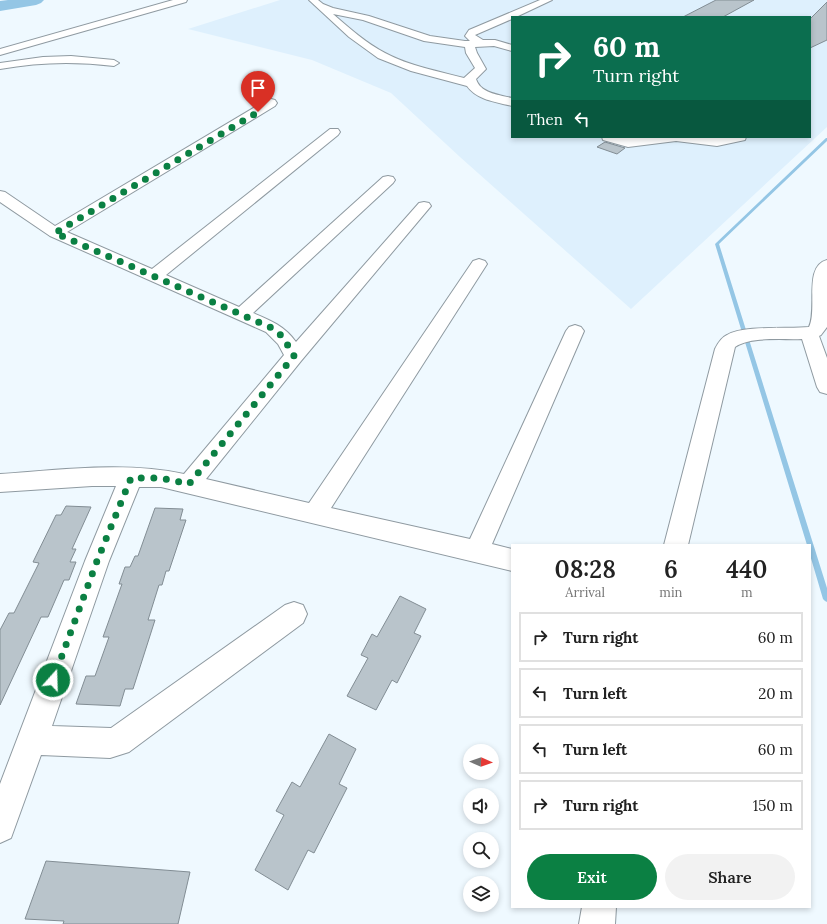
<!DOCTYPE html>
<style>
:root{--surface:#fff;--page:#f2f2f2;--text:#222;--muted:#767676;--line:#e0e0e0;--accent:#0b8043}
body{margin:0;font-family:Lora,serif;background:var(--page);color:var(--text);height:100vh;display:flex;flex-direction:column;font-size:15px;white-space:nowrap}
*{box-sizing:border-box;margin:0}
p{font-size:13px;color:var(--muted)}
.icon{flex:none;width:22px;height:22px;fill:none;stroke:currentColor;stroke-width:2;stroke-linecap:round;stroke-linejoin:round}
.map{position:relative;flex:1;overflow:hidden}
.panel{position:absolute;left:511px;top:544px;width:300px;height:364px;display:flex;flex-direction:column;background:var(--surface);border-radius:0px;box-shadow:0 2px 6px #0003}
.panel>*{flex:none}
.banner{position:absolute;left:511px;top:16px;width:300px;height:122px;border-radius:0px;box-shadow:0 2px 6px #0003;background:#0b6e4f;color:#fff;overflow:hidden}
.needle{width:26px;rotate:92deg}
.buttons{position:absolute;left:463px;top:744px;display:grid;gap:8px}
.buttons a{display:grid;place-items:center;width:36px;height:36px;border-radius:50%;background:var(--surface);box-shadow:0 2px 6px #0003;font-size:20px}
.pin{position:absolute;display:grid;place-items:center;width:34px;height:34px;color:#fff;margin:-41px -17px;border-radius:50% 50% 50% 0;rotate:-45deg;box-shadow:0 0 4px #0007}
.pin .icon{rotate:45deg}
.me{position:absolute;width:44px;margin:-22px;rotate:20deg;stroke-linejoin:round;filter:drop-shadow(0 0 3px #0008)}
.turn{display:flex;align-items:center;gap:14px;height:84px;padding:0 16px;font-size:18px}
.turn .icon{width:52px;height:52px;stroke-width:2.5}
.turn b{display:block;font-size:28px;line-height:34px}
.then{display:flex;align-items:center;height:38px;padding:0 16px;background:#0003;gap:8px;font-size:15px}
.eta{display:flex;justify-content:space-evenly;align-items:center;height:68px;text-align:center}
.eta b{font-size:24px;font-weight:600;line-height:28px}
.primary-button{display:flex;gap:8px;margin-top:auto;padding:8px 16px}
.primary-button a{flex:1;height:46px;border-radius:24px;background:var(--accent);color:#fff;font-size:16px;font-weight:600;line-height:46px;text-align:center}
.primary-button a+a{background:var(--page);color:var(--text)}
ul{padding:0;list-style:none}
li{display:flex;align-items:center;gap:12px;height:50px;margin:0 8px 6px;padding:0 8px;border:2px solid var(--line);border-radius:0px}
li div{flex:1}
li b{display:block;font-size:15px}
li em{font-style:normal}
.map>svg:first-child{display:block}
.built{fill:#def0fd;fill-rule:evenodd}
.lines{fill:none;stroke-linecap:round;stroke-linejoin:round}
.stream{fill:#94c6e5;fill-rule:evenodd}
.river{fill:#94c6e5;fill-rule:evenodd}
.building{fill:#b9c4cb;stroke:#828d94}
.minor-casing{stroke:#8f9aa1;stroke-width:2}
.minor{fill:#fff;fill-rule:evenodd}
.route{stroke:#0b8043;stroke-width:7;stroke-dasharray:0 12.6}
</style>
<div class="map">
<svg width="827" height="924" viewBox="0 0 827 924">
<rect width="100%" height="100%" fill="#eff9ff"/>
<!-- built -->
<path class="built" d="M280 0H827V127L631 309 460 157 391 93 312 60 188 29ZM512 17H810V137H512Z"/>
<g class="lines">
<!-- stream -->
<path class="stream" d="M826 138H827V141L719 244 827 588V602L825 601 823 599 810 555V545H807L715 244Z"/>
<!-- river -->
<path class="river" d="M8 0H44L41 3 36 5 0 11V1Z"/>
</g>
<!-- building -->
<path class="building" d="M716 0H754L723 17H683Z
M827 2V40L810 48V19Z
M605 142 625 148 617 154 597 147Z
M66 506 91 507 72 549H76L70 562H76L69 580H64L48 617H41L0 705V630L9 613H14L39 563 33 562 56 515H61Z
M155 508 183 509 180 520H186L169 571H166L162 585H159L148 620H155L133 689H125L120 706 76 704 86 676H95L109 637H103L122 584H119L125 567H130L135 556H138Z
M400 596 426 609 414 633 421 636 397 683 392 680 376 710 347 696 368 658 361 655 372 634 377 637Z
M329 734 356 749 339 784 347 788 314 853 308 850 288 890 255 870 284 815 276 811 292 782 300 787Z
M46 861 190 872 178 924H63L64 921 25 919Z"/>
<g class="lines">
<!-- minor casing -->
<g class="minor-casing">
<path id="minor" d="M173 0H187L186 2 0 55V49Z
M309 0H318L323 4 333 8 369 16 430 36 465 41H470L465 36 469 30 540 0H552L516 17H512V19L475 35 483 40H495L512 45V51L494 46 475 47 477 53 486 69 476 79C480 93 499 95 512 98V106C496 102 477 100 467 86L411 71 378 58 349 37ZM333 14 363 20 424 41 465 47 466 53 475 68 464 78C438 71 409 66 385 53 366 43 349 28 333 14Z
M71 56 114 60 119 63 114 66C75 61 38 62 0 69V63L43 57Z
M271 99 275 100 277 103 275 106 67 232 152 269 330 129H338L340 132 338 135 166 275 239 307 383 177 388 176 393 177 395 180 393 183 253 313C270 320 285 326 296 342L419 203 424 202 429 203 431 206 301 361 206 479 309 503 473 261 479 259 485 261 487 264 331 508 470 539 566 331 569 327 575 325 581 327 584 331 492 544 512 549V571L161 487H139L109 561 52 726 111 728 285 605 294 602 303 605 307 614 303 623 129 752 110 758 41 755 11 838 0 843V784L85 561 116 486H92L0 492V474C59 470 126 461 184 474L284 355 278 344 266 332 50 236 0 202V191L5 192 55 226 267 100Z
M602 137C617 137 630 139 645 137H746L745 140 717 146 676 141 628 147 603 140Z
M827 260V327L821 335 819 336 827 358V394L820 392 817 387 802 339C783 340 750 336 735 347L688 545H664L715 349C718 343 721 338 727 335 743 325 789 329 809 327 818 309 803 266 827 260Z
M582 907H616L615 924H579Z"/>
</g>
<!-- minor -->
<use href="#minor" class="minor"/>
</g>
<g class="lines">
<!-- route -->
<path class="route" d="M53 680 97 561 131 478H161L189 484 294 356 283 337 272 328 55 233 258 112"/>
</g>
</svg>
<div class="buttons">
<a><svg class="needle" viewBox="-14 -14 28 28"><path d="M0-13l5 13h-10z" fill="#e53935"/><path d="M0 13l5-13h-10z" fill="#767676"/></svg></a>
<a><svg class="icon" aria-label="sound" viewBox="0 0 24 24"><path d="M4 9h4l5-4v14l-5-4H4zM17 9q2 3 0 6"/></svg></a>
<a><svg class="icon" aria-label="search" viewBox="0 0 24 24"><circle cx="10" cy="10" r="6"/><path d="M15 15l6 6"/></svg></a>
<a><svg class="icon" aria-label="layers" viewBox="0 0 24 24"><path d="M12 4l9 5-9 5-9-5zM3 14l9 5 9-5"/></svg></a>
</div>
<div class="pin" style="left:258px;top:112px;background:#d93025"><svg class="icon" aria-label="arrive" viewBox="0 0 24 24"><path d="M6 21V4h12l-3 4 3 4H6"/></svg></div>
<svg class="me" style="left:53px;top:680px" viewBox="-20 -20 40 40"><circle r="17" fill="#0b8043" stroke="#fff" stroke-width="3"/><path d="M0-11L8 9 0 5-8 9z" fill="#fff"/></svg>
<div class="banner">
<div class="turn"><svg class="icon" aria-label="right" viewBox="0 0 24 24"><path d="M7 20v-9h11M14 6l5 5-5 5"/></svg><div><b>60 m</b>Turn right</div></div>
<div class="then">Then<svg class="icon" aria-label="left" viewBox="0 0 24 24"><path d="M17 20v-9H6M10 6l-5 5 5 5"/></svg></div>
</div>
<section class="panel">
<div class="eta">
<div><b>08:28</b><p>Arrival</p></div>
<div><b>6</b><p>min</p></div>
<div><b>440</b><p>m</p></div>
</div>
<ul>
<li><svg class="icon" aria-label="right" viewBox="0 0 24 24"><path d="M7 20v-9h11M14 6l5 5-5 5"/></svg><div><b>Turn right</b></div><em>60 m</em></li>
<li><svg class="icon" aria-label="left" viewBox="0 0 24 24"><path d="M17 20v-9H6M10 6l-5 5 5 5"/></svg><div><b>Turn left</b></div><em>20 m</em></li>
<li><svg class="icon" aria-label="left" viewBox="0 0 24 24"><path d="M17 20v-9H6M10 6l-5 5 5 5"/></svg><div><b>Turn left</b></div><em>60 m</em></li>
<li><svg class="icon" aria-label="right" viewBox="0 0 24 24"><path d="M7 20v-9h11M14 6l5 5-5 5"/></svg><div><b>Turn right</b></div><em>150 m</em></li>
</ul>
<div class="primary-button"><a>Exit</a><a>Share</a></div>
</section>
</div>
